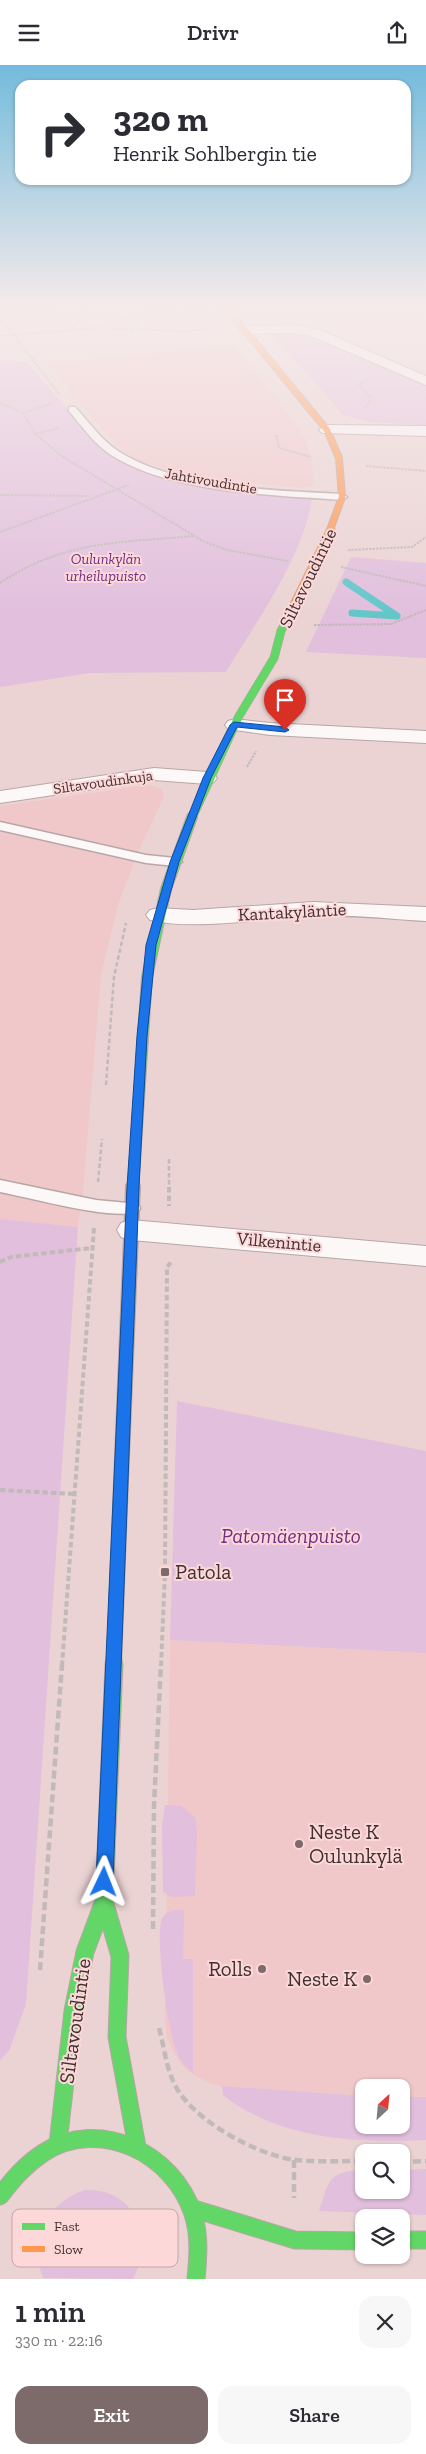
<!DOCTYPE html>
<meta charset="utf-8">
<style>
:root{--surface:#fff;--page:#f7f7f7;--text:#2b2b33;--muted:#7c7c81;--accent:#7d6a6a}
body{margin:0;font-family:"Zilla Slab",serif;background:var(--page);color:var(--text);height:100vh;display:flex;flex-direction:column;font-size:19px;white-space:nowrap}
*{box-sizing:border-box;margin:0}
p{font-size:16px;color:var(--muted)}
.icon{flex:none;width:28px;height:28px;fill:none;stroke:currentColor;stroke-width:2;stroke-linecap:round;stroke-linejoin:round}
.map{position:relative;height:2214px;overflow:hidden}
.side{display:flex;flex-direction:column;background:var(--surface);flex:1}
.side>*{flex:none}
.guide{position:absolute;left:15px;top:15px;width:396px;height:105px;border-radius:15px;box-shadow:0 1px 4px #0004;background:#fff;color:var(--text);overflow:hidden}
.needle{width:32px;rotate:26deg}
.buttons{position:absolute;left:355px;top:2014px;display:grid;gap:10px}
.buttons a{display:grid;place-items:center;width:55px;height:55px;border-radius:10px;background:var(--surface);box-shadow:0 1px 4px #0004;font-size:25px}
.pin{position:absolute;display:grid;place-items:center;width:42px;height:42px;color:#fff;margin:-51px -21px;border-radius:50% 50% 50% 0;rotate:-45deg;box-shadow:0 0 5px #0007}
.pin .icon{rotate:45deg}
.me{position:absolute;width:55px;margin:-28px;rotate:2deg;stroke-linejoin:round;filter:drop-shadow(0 0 4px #0008)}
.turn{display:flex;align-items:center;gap:18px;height:105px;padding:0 15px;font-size:22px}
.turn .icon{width:65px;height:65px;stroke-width:2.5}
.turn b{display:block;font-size:35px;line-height:42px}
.round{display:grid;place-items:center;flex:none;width:52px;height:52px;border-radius:15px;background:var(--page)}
.summary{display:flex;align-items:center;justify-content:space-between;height:85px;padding:0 15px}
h1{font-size:30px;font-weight:600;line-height:38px}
.button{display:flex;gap:10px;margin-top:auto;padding:10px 15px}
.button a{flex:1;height:58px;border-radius:15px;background:var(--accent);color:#fff;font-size:20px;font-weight:600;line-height:58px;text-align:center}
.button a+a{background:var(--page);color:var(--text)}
header{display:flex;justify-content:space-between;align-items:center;height:65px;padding:0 15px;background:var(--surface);font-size:22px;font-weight:600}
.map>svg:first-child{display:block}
.built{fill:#f0c8c9}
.green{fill:#e1bfdd}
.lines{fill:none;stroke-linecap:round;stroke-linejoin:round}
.stream{stroke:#63c6c9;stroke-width:7}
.lane-casing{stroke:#b8a6a6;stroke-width:3}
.street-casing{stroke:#b8a6a6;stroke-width:2}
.fast-far3-casing{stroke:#b8a6a6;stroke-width:9}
.fast-far2-casing{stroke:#b8a6a6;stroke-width:12}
.fast-far1-casing{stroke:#b8a6a6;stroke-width:16}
.fast-casing{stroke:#b8a6a6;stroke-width:19}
.slow-far3-casing{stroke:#b8a6a6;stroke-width:8}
.slow-far2-casing{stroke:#b8a6a6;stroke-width:9}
.slow-far1-casing{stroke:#b8a6a6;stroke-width:12}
.slow-casing{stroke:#b8a6a6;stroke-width:16}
.path-far3{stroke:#c2b9b9;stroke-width:2;stroke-dasharray:2.5 1;stroke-linecap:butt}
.path-far2{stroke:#c2b9b9;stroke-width:2.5;stroke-dasharray:4.5 2.5;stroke-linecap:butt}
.path-far1{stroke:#c2b9b9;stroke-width:4;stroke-dasharray:5.5 3;stroke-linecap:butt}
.path{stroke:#c2b9b9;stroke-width:4.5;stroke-dasharray:8 4;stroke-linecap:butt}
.lane{fill:#fcf8f8;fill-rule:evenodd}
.street{fill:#fcf8f8;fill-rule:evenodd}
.fast-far3{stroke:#63d668;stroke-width:8}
.fast-far2{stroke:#63d668;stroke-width:10}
.fast-far1{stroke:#63d668;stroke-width:13}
.fast{stroke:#63d668;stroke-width:17}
.slow-far3{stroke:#ff974d;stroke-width:6}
.slow-far2{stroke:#ff974d;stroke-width:8}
.slow-far1{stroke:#ff974d;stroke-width:10}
.slow{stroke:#ff974d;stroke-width:13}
.route{fill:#1a73e8;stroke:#114b97}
.poi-dot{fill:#7d6a6a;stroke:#fdd8d9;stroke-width:2}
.labels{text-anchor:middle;stroke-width:4;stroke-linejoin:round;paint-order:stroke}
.far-street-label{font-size:15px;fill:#423131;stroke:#fdd8d9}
.far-park-label{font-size:15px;font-style:italic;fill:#6f2d83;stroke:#fdd8d9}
.street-label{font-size:18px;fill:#423131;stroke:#fdd8d9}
.near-park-label{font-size:21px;font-style:italic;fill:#6f2d83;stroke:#fdd8d9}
.near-poi-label{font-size:21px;fill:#423131;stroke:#fdd8d9;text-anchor:start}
.near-street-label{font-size:21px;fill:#423131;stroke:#fdd8d9}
.key{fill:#fdd8d9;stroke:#c5a6a7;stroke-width:1}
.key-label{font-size:14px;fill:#423131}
</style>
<header><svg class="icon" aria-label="menu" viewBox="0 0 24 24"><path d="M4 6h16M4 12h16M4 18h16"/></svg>Drivr<svg class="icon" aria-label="share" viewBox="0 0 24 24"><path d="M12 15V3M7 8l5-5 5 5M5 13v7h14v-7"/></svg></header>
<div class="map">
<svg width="426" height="2214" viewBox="0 0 426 2214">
<rect width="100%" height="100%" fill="#ebd3d3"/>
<!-- built -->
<path class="built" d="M235 281 279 336 304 371 312 396 314 419 313 421 300 423 210 413 166 405 135 394 114 378 47 299Z
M148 720 162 724 164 732 139 785 118 840 101 909 83 1128 78 1162 0 1154V741Z
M170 1575 426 1588V2032H401V2022H364V2031L222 2021 209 2018 193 2009 182 2001 174 1987 167 1973 165 1954Z"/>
<!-- green -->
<path class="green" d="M269 265 310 268 426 319V360L369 357 343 350Z
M0 295 27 297 102 385 127 399 171 412 209 421 312 432C304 492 257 555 226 607L90 608 0 622Z
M351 492 426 498V593L306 587Z
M0 1154 78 1162 26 1939 9 1986 0 1995Z
M177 1336 426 1386V1588L170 1575Z
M165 1740 181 1741 195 1752 197 1766 195 1831 172 1832 163 1827 162 1761Z
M174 1845H184L183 1894H193V2009C189 2004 183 1999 180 1994 168 1973 156 1881 161 1857 162 1850 168 1847 174 1845Z
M222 2021 364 2031V2060H401V2032H426V2075C359 2079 277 2074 223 2030Z
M426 2104V2150L319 2146C329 2115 328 2106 364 2105V2125H401V2105Z
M85 2125C136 2123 154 2173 133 2214L43 2213C28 2176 47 2137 85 2125Z"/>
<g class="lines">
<!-- stream -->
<path class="stream" d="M346 517 397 551
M352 548 397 551"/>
<!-- lane casing -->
<g class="lane-casing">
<path id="lane" d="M69 342H75C89 357 101 375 118 386 178 424 272 425 342 429L347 432 342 435C272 430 171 428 111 390 94 379 82 361 69 346Z
M0 757 146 790 175 793 182 797 175 801 146 798 0 765Z
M0 1115 96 1135 138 1139 140 1143 138 1147C109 1155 32 1133 0 1127Z"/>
</g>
<!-- street casing -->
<g class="street-casing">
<path id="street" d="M293 260 320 265 426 311V320L311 271 293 268 246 269 239 265 246 261Z
M327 360 426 361V371L322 368 319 365 322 362Z
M235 654 270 658 426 666V678L270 670 228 664 225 660 228 656Z
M154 703 207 707 214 709 217 713 214 717 207 719 154 715 0 738V726Z
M313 837 426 842V856C388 854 349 849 311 851 262 853 196 866 150 855L146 850 150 845 158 843 193 845Z
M131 1155 426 1181V1201L131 1175 121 1172 117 1165 121 1158Z"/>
</g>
<!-- fast-far3 casing -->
<g class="fast-far3-casing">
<path id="fast-far3" d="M192 753 239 651 274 593 281 566 290 548"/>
</g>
<!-- fast-far2 casing -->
<g class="fast-far2-casing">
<path id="fast-far2" d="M134 1110 147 912 166 824 192 752"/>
</g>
<!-- fast-far1 casing -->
<g class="fast-far1-casing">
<path id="fast-far1" d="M114 1601 121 1416"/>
</g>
<!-- fast casing -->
<g class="fast-casing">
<path id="fast" d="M114 1599 104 1836 120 1891 117 1972 137 2082
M58 2079 73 1946 85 1887 104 1836
M0 2131C13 2114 25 2100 43 2088 100 2051 174 2089 193 2149 200 2170 198 2193 196 2214
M191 2143 295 2175 364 2176
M401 2175H426"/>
</g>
<!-- slow-far3 casing -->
<g class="slow-far3-casing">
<path id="slow-far3" d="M225 241 327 365 339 393 342 432 330 465"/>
</g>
<!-- slow-far2 casing -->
<g class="slow-far2-casing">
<path id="slow-far2" d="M290 548 331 464"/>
</g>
<!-- slow-far1 casing -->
<g class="slow-far1-casing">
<path id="slow-far1" d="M133 1124 134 1110"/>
</g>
<!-- slow casing -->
<g class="slow-casing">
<path id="slow" d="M121 1416 133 1122"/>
</g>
<!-- path-far3 -->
<path class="path-far3" d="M0 243 137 255
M0 252 59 329
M70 264 88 245
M131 267 145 246 204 244
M0 271 95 263 186 266 214 263
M0 338 23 348 35 369 63 392 203 476 227 485 288 496
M365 343 371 333 359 319 367 316
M23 348 53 338
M35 369 59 363
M276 370 279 383 311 392
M366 401 426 406
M0 430 89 431
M0 467 129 420
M348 485 412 482 426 472
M341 502 426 521
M0 518C65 475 119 478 193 471
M314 560 391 559 426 545
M247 702 256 686"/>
<!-- path-far2 -->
<path class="path-far2" d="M106 1020 114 912 126 858
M169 1094V1124
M98 1117 102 1074"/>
<!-- path-far1 -->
<path class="path-far1" d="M169 1122V1141
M0 1197 11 1192 92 1183
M0 1425 75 1429
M62 1601 94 1163
M161 1601 165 1507 167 1202 171 1197"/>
<!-- path -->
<path class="path" d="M153 1864 154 1740 161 1599
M40 1905 62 1599
M159 1963C164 1981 166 2002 174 2018 190 2054 258 2091 296 2095 318 2097 341 2096 364 2096
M294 2095V2133
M401 2097 426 2096"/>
<!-- lane -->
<use href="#lane" class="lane"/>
<!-- street -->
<use href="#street" class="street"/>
<!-- fast-far3 -->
<use href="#fast-far3" class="fast-far3"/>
<!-- fast-far2 -->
<use href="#fast-far2" class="fast-far2"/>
<!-- fast-far1 -->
<use href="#fast-far1" class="fast-far1"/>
<!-- fast -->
<use href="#fast" class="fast"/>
<!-- slow-far3 -->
<use href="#slow-far3" class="slow-far3"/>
<!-- slow-far2 -->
<use href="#slow-far2" class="slow-far2"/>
<!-- slow-far1 -->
<use href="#slow-far1" class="slow-far1"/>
<!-- slow -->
<use href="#slow" class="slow"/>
</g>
<!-- sky -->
<linearGradient id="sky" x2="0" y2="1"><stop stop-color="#73bbdc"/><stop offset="0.44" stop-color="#f6ebeb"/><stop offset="1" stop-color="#f6ebeb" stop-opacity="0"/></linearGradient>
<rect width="426" height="551" fill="url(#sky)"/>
<!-- route -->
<path class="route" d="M234 657 285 662 289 665 285 667 237 662 211 713 179 797 156 880 147 971 139 1122 113 1817 110 1823 104 1825 99 1823 96 1817 127 1122 137 971 146 880 170 797 203 713 230 660Z"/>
<!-- markers -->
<g class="poi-dot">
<rect x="160" y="1502" width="10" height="10" rx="2.5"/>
<circle cx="299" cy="1779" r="5"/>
<circle cx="262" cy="1904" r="5"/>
<circle cx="367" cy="1914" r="5"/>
</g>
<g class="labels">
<!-- far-street labels -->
<g class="far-street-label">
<text transform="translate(211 416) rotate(10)" y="5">Jahtivoudintie</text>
<text transform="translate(103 717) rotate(-8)" y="5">Siltavoudinkuja</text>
</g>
<!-- far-park labels -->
<g class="far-park-label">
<text x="106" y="499">Oulunkylän<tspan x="106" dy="17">urheilupuisto</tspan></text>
</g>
<!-- street labels -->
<g class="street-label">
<text transform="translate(308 513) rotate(-64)" y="6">Siltavoudintie</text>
<text transform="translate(292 847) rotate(-3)" y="6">Kantakyläntie</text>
<text transform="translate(279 1177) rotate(5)" y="6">Vilkenintie</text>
</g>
<!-- near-park labels -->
<g class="near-park-label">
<text x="291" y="1478">Patomäenpuisto</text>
</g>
<!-- near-poi labels -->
<g class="near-poi-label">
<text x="175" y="1514">Patola</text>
<text x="309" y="1774">Neste K<tspan x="309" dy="24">Oulunkylä</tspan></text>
<text x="252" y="1911" text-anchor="end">Rolls</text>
<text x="357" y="1921" text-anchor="end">Neste K</text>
</g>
<!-- near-street labels -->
<g class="near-street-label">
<text transform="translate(75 1956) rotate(-82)" y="7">Siltavoudintie</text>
</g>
</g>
<!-- legend -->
<rect x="12" y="2144" width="166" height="58" rx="8" class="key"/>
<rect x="22" y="2158" width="23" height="7" fill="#63d668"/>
<rect x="22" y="2181" width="23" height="6" fill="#ff974d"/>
<g class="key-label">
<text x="54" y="2166">Fast</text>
<text x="54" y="2189">Slow</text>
</g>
</svg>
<div class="buttons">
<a><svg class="needle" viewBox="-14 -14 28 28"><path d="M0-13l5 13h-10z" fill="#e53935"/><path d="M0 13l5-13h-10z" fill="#7c7c81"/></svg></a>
<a><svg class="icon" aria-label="search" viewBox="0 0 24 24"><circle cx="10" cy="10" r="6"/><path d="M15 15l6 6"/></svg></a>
<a><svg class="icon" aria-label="layers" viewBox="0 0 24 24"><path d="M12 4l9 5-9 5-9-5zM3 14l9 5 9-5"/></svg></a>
</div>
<div class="pin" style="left:285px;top:665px;background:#d93025"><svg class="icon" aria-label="arrive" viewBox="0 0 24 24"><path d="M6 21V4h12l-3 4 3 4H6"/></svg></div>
<svg class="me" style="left:104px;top:1817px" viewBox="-20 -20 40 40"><path d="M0-17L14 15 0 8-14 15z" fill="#1a73e8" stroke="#fff" stroke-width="4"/></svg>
<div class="guide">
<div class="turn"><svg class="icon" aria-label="right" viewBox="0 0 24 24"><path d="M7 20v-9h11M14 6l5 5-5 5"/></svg><div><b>320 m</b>Henrik Sohlbergin tie</div></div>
</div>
</div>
<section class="side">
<div class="summary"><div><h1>1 min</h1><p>330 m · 22:16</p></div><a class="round"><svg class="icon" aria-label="close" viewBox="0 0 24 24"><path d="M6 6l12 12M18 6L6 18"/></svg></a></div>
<div class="button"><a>Exit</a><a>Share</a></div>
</section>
